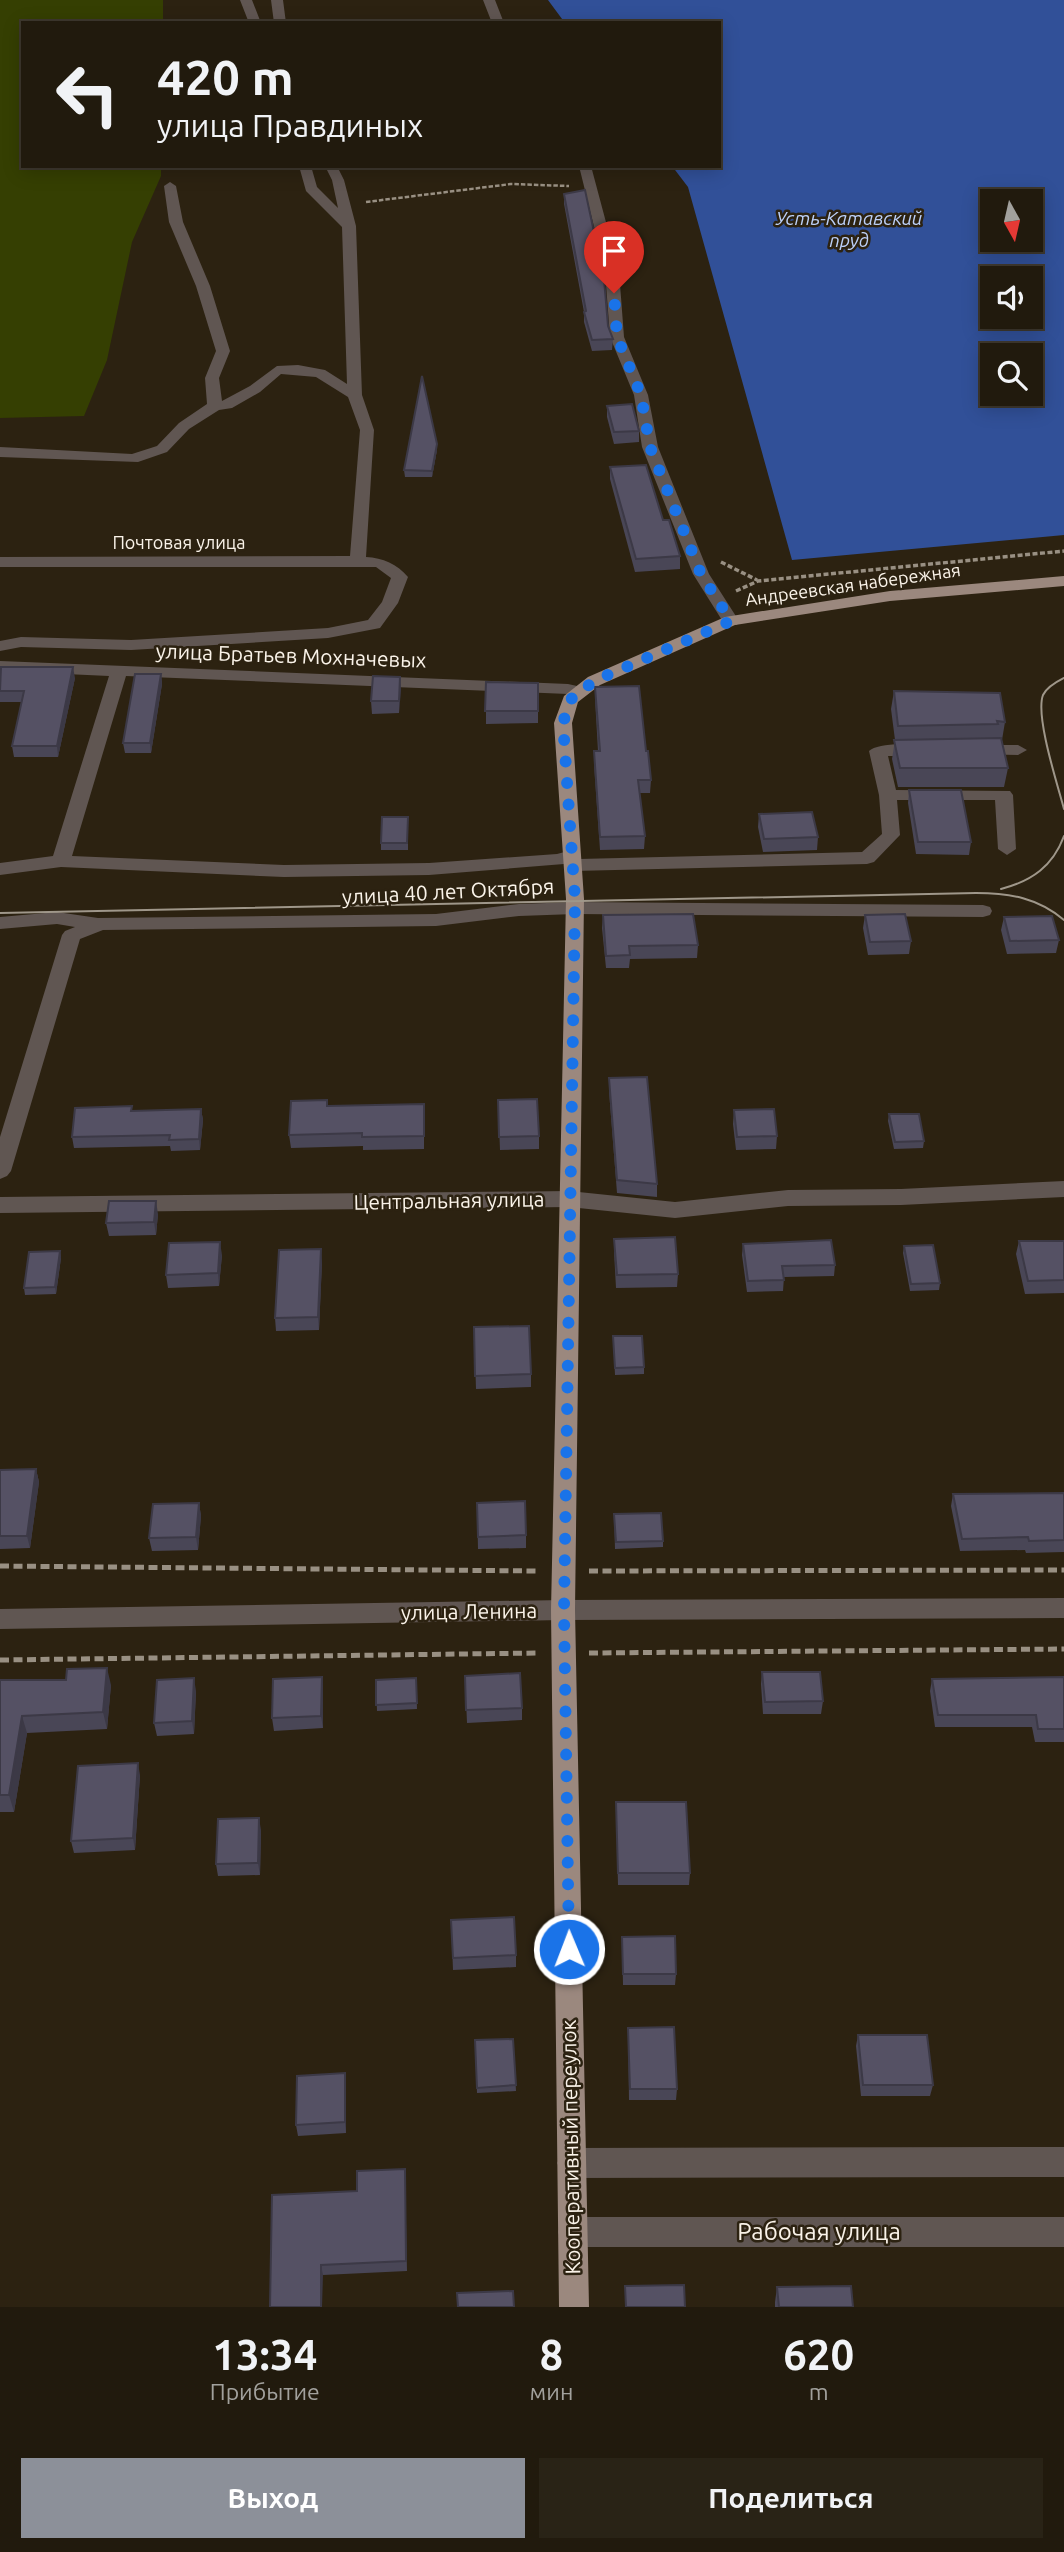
<!DOCTYPE html>
<html lang="ru">
<meta charset="utf-8">
<style>
:root{--surface:#211a0d;--page:#292316;--text:#f1f3f6;--muted:#a2a19d;--line:#3e382e;--accent:#8c9099}
body{margin:0;font-family:Ubuntu,sans-serif;background:var(--page);color:var(--text);height:100vh;display:flex;flex-direction:column;font-size:26px;white-space:nowrap}
*{box-sizing:border-box;margin:0}
p{font-size:23px;color:var(--muted)}
.icon{flex:none;width:38px;height:38px;fill:none;stroke:currentColor;stroke-width:2;stroke-linecap:round;stroke-linejoin:round}
.map{position:relative;height:2307px;overflow:hidden}
.details{display:flex;flex-direction:column;background:var(--surface);flex:1}
.details>*{flex:none}
.top-card{position:absolute;left:21px;top:21px;width:700px;height:147px;border-radius:0px;box-shadow:0 4px 18px #0003,0 0 0 2px var(--line);background:#211a0d;color:var(--text);overflow:hidden}
.needle{width:46px;rotate:172deg}
.tools{position:absolute;left:980px;top:189px;display:grid;gap:14px}
.tools a{display:grid;place-items:center;width:63px;height:63px;border-radius:0px;background:var(--surface);box-shadow:0 4px 18px #0003,0 0 0 2px var(--line);font-size:35px}
.pin{position:absolute;display:grid;place-items:center;width:60px;height:60px;color:#fff;margin:-72px -30px;border-radius:50% 50% 50% 0;rotate:-45deg;box-shadow:0 0 7px #0007}
.pin .icon{rotate:45deg}
.me{position:absolute;width:77px;margin:-38px;rotate:359deg;stroke-linejoin:round;filter:drop-shadow(0 0 5px #0008)}
.turn{display:flex;align-items:center;gap:24px;height:147px;padding:0 21px;font-size:32px}
.turn .icon{width:91px;height:91px;stroke-width:2.5}
.turn b{display:block;font-size:49px;line-height:60px}
.eta{display:flex;justify-content:space-evenly;align-items:center;height:119px;text-align:center}
.eta b{font-size:42px;font-weight:700;line-height:49px}
.primary-button{display:flex;gap:14px;margin-top:auto;padding:14px 21px}
.primary-button a{flex:1;height:80px;border-radius:0px;background:var(--accent);color:#fff;font-size:28px;font-weight:700;line-height:80px;text-align:center}
.primary-button a+a{background:var(--page);color:var(--text)}
.map>svg:first-child{display:block}
.green{fill:#353f02}
.water{fill:#315098;fill-rule:evenodd}
.lines{fill:none;stroke-linecap:round;stroke-linejoin:round}
.path-far2{stroke:#999083;stroke-width:2.5;stroke-dasharray:4.5 2;stroke-linecap:butt}
.path-far1{stroke:#999083;stroke-width:3.5;stroke-dasharray:5 2.5;stroke-linecap:butt}
.path{stroke:#999083;stroke-width:5;stroke-dasharray:9 4.5;stroke-linecap:butt}
.minor{fill:#605652;fill-rule:evenodd}
.major{fill:#9b887e;fill-rule:evenodd}
.tram{stroke:#9f978a;stroke-width:2}
.wall{fill:#494656}
.shaded-wall{fill:#3c3946}
.building{fill:#555164;stroke:#3c3946;stroke-width:2}
.route{stroke:#1a73e8;stroke-width:12;stroke-dasharray:0 21.6}
.labels{text-anchor:middle;stroke-width:5;stroke-linejoin:round;paint-order:stroke}
.far-street-label{font-size:18px;fill:#faf3e9;stroke:#2c2211}
.far-water-label{font-size:19px;font-style:italic;fill:#bcd0f9;stroke:#2c2211}
.street-label{font-size:21px;fill:#faf3e9;stroke:#2c2211}
.near-street-label{font-size:24px;fill:#faf3e9;stroke:#2c2211}
</style>
<div class="map">
<svg width="1064" height="2307" viewBox="0 0 1064 2307">
<rect width="100%" height="100%" fill="#2c2211"/>
<!-- green -->
<path class="green" d="M0 0H163V23H23V166H161V176L132 242 107 360 84 416 0 418Z"/>
<!-- water -->
<path class="water" d="M548 0H1064V535L792 560 688 187 672 166H719V23H565ZM992 201H1031V240H992ZM992 278H1031V317H992ZM992 355H1031V394H992Z"/>
<g class="lines">
<!-- path-far2 -->
<path class="path-far2" d="M366 202 511 184 569 186"/>
<!-- path-far1 -->
<path class="path-far1" d="M721 562 757 580
M736 591 758 581 1064 551"/>
<!-- path -->
<path class="path" d="M0 1566 538 1571
M589 1571 1064 1570
M589 1653 1064 1649
M0 1660 538 1653"/>
<!-- minor -->
<path class="minor" d="M240 0H252L261 23H249Z
M271 0H283L286 23H274Z
M483 0H495L504 23H492Z
M299 166H311L317 187 338 208 332 180 325 166H337L344 180 356 226 362 395 374 430 366 557C383 558 397 564 408 577L398 603 380 628 328 638 131 650 21 647 0 651V641L21 637 131 640 328 628 368 620 382 602 391 578 376 567H0V557L350 556 360 430 348 397 316 377 281 374 260 392 232 408 219 410 189 429 167 452 138 462 0 457V447L132 454 157 446 179 423 207 404 205 378 216 351 196 286 169 222 164 186 170 182 176 186 183 222 210 286 230 351 219 378 222 401 250 386 277 366 298 365 325 370 347 384 342 227 306 191Z
M579 166H591L619 271 624 337 648 395 658 447 709 574 739 621 737 625H725L693 574 642 447 634 395 610 337 605 271Z
M0 661 568 684 586 688 589 692 580 697 568 694 126 676 72 856 284 865 429 863 557 854 572 850 579 852 581 856 579 859 862 852 882 834 879 795 869 751C878 742 921 742 930 751L921 756H888L896 790 1010 791 1013 795 1016 849 1007 855 998 849 995 800H897L900 835 874 862 867 864 573 871 566 869 564 864 429 875 284 877 61 867 0 875V863L53 856 109 676 0 671Z
M977 745H1018L1027 750 1018 755 971 754 968 750Z
M575 902 983 905 990 907 992 911 990 915 983 917 575 914 519 916 436 926 103 930 80 939 11 1171 7 1176 0 1179V1137L62 935 65 931 75 927 57 924 0 929V917L57 912 98 918 436 914 519 904Z
M1064 1181V1197L901 1205 788 1206 675 1218 569 1207 0 1213V1197L569 1191 675 1202 788 1190 901 1189Z
M1064 1598V1618L563 1620 0 1629V1609L563 1600Z
M1064 2147V2177L572 2178 562 2173 557 2163 562 2153 572 2148Z
M573 2217H1064V2247H573L562 2243 558 2232 562 2221Z"/>
<!-- major -->
<path class="major" d="M1064 576V586L890 601 735 625 600 685 578 702 572 723 584 899 575 1610 589 2307H559L551 1610 566 899 554 723 564 696 588 677 725 617 890 591Z"/>
<!-- tram -->
<path class="tram" d="M1064 678C1056 682 1047 687 1043 695 1035 716 1058 786 1064 809
M1001 889C1032 881 1053 866 1064 836
M0 913 976 893C1010 893 1038 898 1064 920"/>
</g>
<!-- wall -->
<path class="wall" d="M564 194 613 339 612 350 592 351 584 322V312L564 204Z
M607 406 639 431V442L614 444 607 417Z
M437 450 432 477H405L404 470Z
M610 467 663 520 680 556V569L635 572 610 479Z
M0 671 75 678 58 757H14L12 746 22 702H0Z
M161 674 162 684 151 753H125L123 743Z
M400 677 399 713 372 714 371 701Z
M486 682 538 683V723L486 724Z
M595 687 646 751 651 780 650 793H639L645 836 644 849 600 850 594 764V751H598L595 699Z
M894 691 1005 722 1002 740 1008 768 1004 787H898L892 759 895 740 891 709Z
M909 790 971 842 969 855 916 854 908 803Z
M759 814 818 837 817 850 763 852 758 827Z
M408 817V850H381V843Z
M603 915 698 945 697 958 630 959 629 968H606L602 928Z
M865 915 911 941 909 954 868 955 863 928Z
M1004 917 1059 940 1056 953 1007 954 1001 930Z
M609 1078 657 1184V1197L617 1193 609 1091Z
M498 1100 539 1136V1149L500 1150Z
M327 1106 424 1117V1149L363 1150V1146L291 1148 289 1135Z
M201 1109 203 1120 200 1150 171 1151 170 1146 74 1148 72 1137 133 1111Z
M734 1110 777 1136 776 1149 736 1150 733 1124Z
M889 1114 924 1141 923 1148 894 1149 888 1121Z
M158 1214 156 1235 109 1236 106 1223Z
M614 1239 678 1274 677 1287 616 1288 614 1252Z
M1019 1241H1064V1293L1025 1294 1016 1254Z
M743 1244 835 1265 834 1276 784 1277 783 1291 747 1292 742 1255Z
M904 1246 940 1283 939 1290 910 1291 903 1253Z
M60 1251 61 1258 56 1294 25 1295 24 1288Z
M222 1255 219 1286 168 1288 166 1275Z
M322 1262 319 1330 276 1331 275 1318Z
M474 1327 531 1374V1387L476 1389Z
M613 1336 644 1367V1374L615 1375Z
M36 1469 39 1482 30 1548 0 1549V1470Z
M1064 1493V1552L1026 1553 1025 1550 960 1551 951 1506 953 1494Z
M199 1503 201 1516 198 1550 152 1551 149 1538Z
M477 1503 526 1535V1548L478 1549Z
M614 1514 663 1541V1547L615 1549Z
M762 1672 823 1701 821 1714H763L761 1684Z
M465 1676 522 1708V1720L467 1723Z
M322 1677 323 1689V1728L274 1731 272 1718Z
M1064 1677V1742H1035L1032 1727H935L930 1691 932 1679Z
M416 1678 417 1709 377 1711 376 1680Z
M0 1680 111 1685 107 1729 27 1733 14 1812H0Z
M196 1691 194 1734 157 1736 154 1723Z
M140 1775 135 1850 74 1853 71 1841Z
M616 1802 690 1873 689 1885H618Z
M261 1830 260 1875 218 1876 216 1864Z
M451 1920 516 1955V1967L453 1970Z
M622 1937 676 1974 675 1985H623Z
M628 2028 677 2089 676 2100H629Z
M858 2035 933 2085 930 2096H861L856 2046Z
M513 2039 516 2091 477 2093 475 2040Z
M346 2084V2133L298 2136 296 2125Z
M405 2169 407 2271 323 2275 270 2307 357 2191Z
M777 2287 853 2307H775V2302Z"/>
<!-- shaded-wall -->
<path class="shaded-wall" d="M437 444V450L432 477V471Z
M73 667 75 678 58 757 57 746Z
M161 674 162 684 151 753 150 743Z
M400 677 401 690 399 713V701Z
M201 1109 203 1120 200 1150 199 1139Z
M156 1201 158 1214 156 1235 154 1222Z
M220 1242 222 1255 219 1286 218 1273Z
M321 1249 322 1262 319 1330 318 1317Z
M60 1251 61 1258 56 1294 55 1287Z
M36 1469 39 1482 30 1548 27 1536Z
M199 1503 201 1516 198 1550 196 1537Z
M107 1668 111 1685 107 1729 103 1712Z
M322 1677 323 1689V1728L321 1716Z
M194 1678 196 1691 194 1734 192 1721Z
M22 1716 27 1733 14 1812 9 1795Z
M138 1763 140 1775 135 1850 133 1838Z
M259 1818 261 1830 260 1875 258 1863Z
M345 2073 346 2084V2133L345 2122Z
M321 2265 323 2275 322 2307H321Z"/>
<!-- building -->
<path class="building" d="M585 190 604 279 608 326 613 339 592 340 584 312 586 311 564 194Z
M422 376 437 444 432 471 404 470Z
M632 404 639 431 614 432 607 406Z
M646 465 663 520H669L680 556 636 559 610 467Z
M1 667H73L57 746H12L24 691H0Z
M135 674H161L150 743H123Z
M373 676 400 677 399 701H371Z
M486 682 538 683V711H485Z
M639 686 646 751H648L651 780H638L645 836 600 837 594 751H600L595 687Z
M894 691 1000 693 1005 722 997 721 998 724 898 726Z
M1001 738 1008 768H900L894 740Z
M909 790H961L971 842H918Z
M812 812 818 837 764 839 759 814Z
M382 817H408L407 843H381Z
M693 914 698 945 629 946 630 955 606 956 603 915Z
M905 914 911 941 870 942 865 915Z
M1052 916 1059 940 1010 941 1004 917Z
M647 1077 657 1184 617 1180 609 1078Z
M537 1099 539 1136 499 1137 498 1100Z
M327 1100V1106L424 1104V1136L362 1137V1133L289 1135 291 1101Z
M132 1106 131 1111 201 1109 199 1139 169 1140 170 1135 72 1137 75 1108Z
M774 1109 777 1136 737 1137 734 1110Z
M889 1114H919L924 1141 895 1142Z
M109 1201H156L154 1222 106 1223Z
M675 1237 678 1274 617 1275 614 1239Z
M831 1240 835 1265 782 1266 784 1280 748 1281 743 1244Z
M1019 1241H1064V1280L1028 1281Z
M220 1242 218 1273 166 1275 169 1243Z
M933 1245 940 1283 911 1284 904 1246Z
M321 1249 318 1317 275 1318 279 1250Z
M60 1251 55 1287 24 1288 29 1252Z
M529 1326 531 1374 475 1376 474 1327Z
M613 1336H642L644 1367 615 1368Z
M36 1469 27 1536H0V1470Z
M1064 1493V1540L1029 1541 1028 1537 962 1539 953 1494Z
M525 1501 526 1535 478 1537 477 1503Z
M199 1503 196 1537 149 1538 153 1504Z
M661 1513 663 1541 616 1542 614 1514Z
M107 1668 103 1712 22 1716 9 1795H0V1680H66L67 1669Z
M762 1672H820L823 1701 765 1702Z
M520 1673 522 1708 466 1710 465 1676Z
M322 1677 321 1716 272 1718 273 1679Z
M1064 1677V1729H1038L1036 1715H938L932 1679Z
M194 1678 192 1721 154 1723 157 1680Z
M416 1678 417 1703 376 1705V1680Z
M138 1763 133 1838 71 1841 78 1766Z
M616 1802H686L690 1873H618Z
M259 1818 258 1863 216 1864 218 1819Z
M514 1917 516 1955 453 1958 451 1920Z
M675 1936 676 1974H623L622 1937Z
M674 2027 677 2089H630L628 2028Z
M858 2035H927L933 2085H863Z
M513 2039 516 2085 477 2088 475 2040Z
M345 2073V2122L296 2125 297 2076Z
M405 2169 406 2261 321 2265V2307H270L272 2195 357 2191V2171Z
M684 2285 685 2307H626L625 2286Z
M851 2286 853 2307H779L777 2287Z
M513 2291 514 2307H458L457 2293Z"/>
<g class="lines">
<!-- route -->
<path class="route" d="M569 1949 564 1610 575 899 563 723 570 700 594 681 731 621 701 574 650 447 641 395 617 337 614 293"/>
</g>
<g class="labels">
<!-- far-street labels -->
<g class="far-street-label">
<text x="179" y="549">Почтовая улица</text>
<text transform="translate(853 585) rotate(-8)" y="6">Андреевская набережная</text>
</g>
<!-- far-water labels -->
<g class="far-water-label">
<text x="849" y="225">Усть-Катавский<tspan x="849" dy="22">пруд</tspan></text>
</g>
<!-- street labels -->
<g class="street-label">
<text transform="translate(291 656) rotate(2)" y="7">улица Братьев Мохначевых</text>
<text transform="translate(448 892) rotate(-3)" y="7">улица 40 лет Октября</text>
<text transform="translate(449 1201) rotate(-1)" y="7">Центральная улица</text>
<text transform="translate(469 1612) rotate(-1)" y="7">улица Ленина</text>
<text transform="translate(571 2147) rotate(-91)" y="7">Кооперативный переулок</text>
</g>
<!-- near-street labels -->
<g class="near-street-label">
<text x="819" y="2240">Рабочая улица</text>
</g>
</g>
</svg>
<div class="tools">
<a><svg class="needle" viewBox="-14 -14 28 28"><path d="M0-13l5 13h-10z" fill="#e53935"/><path d="M0 13l5-13h-10z" fill="#a2a19d"/></svg></a>
<a><svg class="icon" aria-label="sound" viewBox="0 0 24 24"><path d="M4 9h4l5-4v14l-5-4H4zM17 9q2 3 0 6"/></svg></a>
<a><svg class="icon" aria-label="search" viewBox="0 0 24 24"><circle cx="10" cy="10" r="6"/><path d="M15 15l6 6"/></svg></a>
</div>
<div class="pin" style="left:614px;top:293px;background:#d93025"><svg class="icon" aria-label="arrive" viewBox="0 0 24 24"><path d="M6 21V4h12l-3 4 3 4H6"/></svg></div>
<svg class="me" style="left:569px;top:1949px" viewBox="-20 -20 40 40"><circle r="17" fill="#1a73e8" stroke="#fff" stroke-width="3"/><path d="M0-11L8 9 0 5-8 9z" fill="#fff"/></svg>
<div class="top-card">
<div class="turn"><svg class="icon" aria-label="left" viewBox="0 0 24 24"><path d="M17 20v-9H6M10 6l-5 5 5 5"/></svg><div><b>420 m</b>улица Правдиных</div></div>
</div>
</div>
<section class="details">
<div class="eta">
<div><b>13:34</b><p>Прибытие</p></div>
<div><b>8</b><p>мин</p></div>
<div><b>620</b><p>m</p></div>
</div>
<div class="primary-button"><a>Выход</a><a>Поделиться</a></div>
</section>
